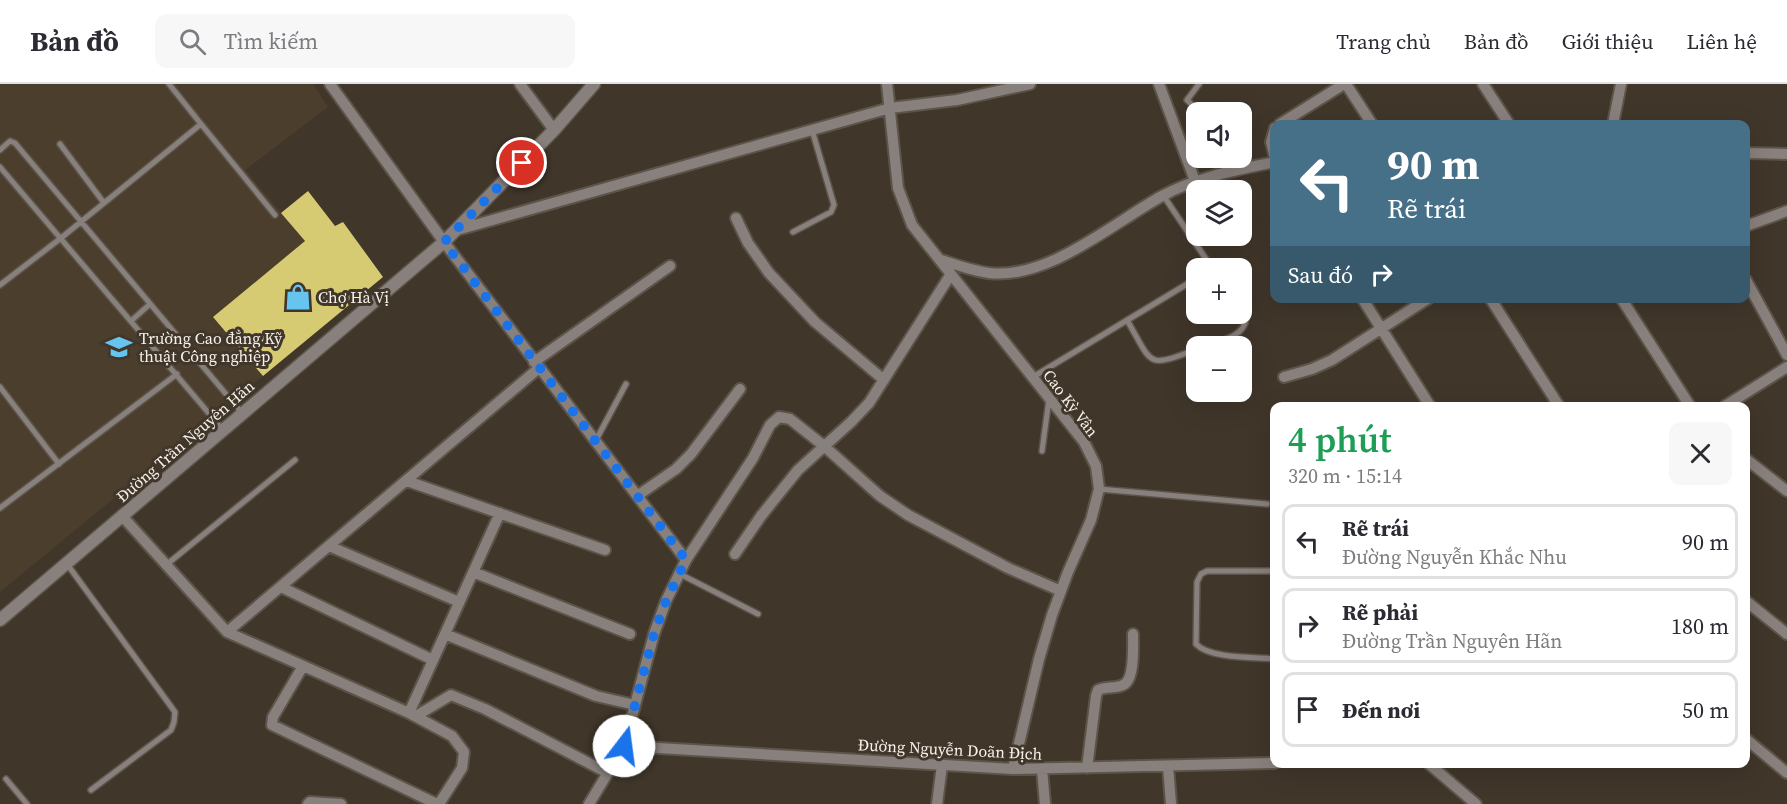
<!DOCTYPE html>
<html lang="vi">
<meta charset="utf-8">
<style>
:root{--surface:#fff;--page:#f7f7f7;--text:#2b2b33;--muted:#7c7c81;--line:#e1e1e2}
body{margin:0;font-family:"Source Serif 4",serif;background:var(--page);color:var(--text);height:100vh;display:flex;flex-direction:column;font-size:22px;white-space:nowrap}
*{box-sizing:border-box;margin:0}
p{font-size:20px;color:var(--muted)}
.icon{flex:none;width:33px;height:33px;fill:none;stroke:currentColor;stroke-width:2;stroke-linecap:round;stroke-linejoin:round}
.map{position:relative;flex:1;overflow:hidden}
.drawer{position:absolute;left:1270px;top:318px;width:480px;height:366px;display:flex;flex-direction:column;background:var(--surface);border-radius:12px;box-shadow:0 6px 24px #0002}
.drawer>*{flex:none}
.hud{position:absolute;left:1270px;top:36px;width:480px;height:183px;border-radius:12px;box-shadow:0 6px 24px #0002;background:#467088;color:#fff;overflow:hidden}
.tools{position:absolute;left:1186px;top:18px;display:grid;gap:12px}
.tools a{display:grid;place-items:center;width:66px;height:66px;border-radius:12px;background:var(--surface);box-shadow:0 6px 24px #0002;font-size:30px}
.pin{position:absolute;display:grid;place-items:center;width:51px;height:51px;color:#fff;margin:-26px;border:3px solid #fff;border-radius:50%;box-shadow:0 2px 6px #0007}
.me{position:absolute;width:66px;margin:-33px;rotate:15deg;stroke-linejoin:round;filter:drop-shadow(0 0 4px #0008)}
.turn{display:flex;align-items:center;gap:21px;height:126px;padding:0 18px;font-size:27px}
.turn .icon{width:78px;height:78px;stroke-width:2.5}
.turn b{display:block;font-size:42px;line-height:51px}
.then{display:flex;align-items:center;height:57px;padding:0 18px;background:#0003;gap:12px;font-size:22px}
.round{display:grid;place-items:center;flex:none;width:63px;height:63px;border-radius:12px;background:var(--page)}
.overview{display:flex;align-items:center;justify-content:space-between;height:102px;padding:0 18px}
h1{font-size:36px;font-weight:600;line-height:45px;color:#1e9e55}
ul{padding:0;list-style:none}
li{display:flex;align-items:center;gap:18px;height:75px;margin:0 12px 9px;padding:0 6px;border:3px solid var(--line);border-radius:12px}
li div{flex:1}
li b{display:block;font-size:22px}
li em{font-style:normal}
header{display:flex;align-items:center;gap:36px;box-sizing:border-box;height:84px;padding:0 30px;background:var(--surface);border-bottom:2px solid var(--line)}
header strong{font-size:28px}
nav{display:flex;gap:33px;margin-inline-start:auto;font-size:21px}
.search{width:420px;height:54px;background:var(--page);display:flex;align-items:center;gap:15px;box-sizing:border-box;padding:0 21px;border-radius:12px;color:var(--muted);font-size:22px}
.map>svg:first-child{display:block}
.built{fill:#4c3e2d}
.building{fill:#d6cb72}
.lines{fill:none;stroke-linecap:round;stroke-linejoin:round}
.service-casing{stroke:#5d5449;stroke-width:8}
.minor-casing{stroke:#5d5449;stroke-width:14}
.tertiary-casing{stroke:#5d5449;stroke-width:15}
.service{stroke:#88807d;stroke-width:5}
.minor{stroke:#88807d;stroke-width:10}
.tertiary{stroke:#88807d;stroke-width:12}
.route{stroke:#1a73e8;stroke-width:10;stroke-dasharray:0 18}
.labels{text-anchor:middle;stroke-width:6;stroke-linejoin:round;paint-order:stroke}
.poi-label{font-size:16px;fill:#f8f1ea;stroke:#40362a;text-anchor:start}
.street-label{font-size:16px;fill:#f8f1ea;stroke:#40362a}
</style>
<header>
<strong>Bản đồ</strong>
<div class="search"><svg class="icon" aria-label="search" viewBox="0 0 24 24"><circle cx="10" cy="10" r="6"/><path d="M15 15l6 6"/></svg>Tìm kiếm</div>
<nav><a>Trang chủ</a><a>Bản đồ</a><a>Giới thiệu</a><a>Liên hệ</a></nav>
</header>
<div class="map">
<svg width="1787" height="720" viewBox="0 0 1787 720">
<rect width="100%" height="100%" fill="#40362a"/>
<!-- built -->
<path class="built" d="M0 0H313L328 23 245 86 305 157 213 233 263 292 0 508Z"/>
<!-- building -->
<path class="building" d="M308 107 335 142 343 138 383 193 263 292 213 233 305 157 281 129Z"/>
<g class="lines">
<!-- service casing -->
<g class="service-casing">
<path id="service" d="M1199 28 1187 16 1199 0
M201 40 275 131
M60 60 104 119
M0 66 10 57 15 59 242 329
M0 83 223 346
M1163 111 1212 184
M793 148 831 128 834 121 812 46
M0 201 61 154 201 40 169 0
M1127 236C1153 281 1146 285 1197 265
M131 237 150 220
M1205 262C1220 257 1244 253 1246 235L1242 229
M1033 293 1197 194
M0 303 59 380
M596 356 626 300
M1042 367 1049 315
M1099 405 1267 420
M0 424 177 290
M67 480 175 628 174 638 171 646 91 706
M166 481 295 376
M1275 487H1207L1201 490 1197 498 1196 560C1210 575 1255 573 1275 575
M680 490 758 530
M6 695 27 720"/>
</g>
<!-- minor casing -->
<g class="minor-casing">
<path id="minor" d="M330 0 444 158 686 476 666 517 654 550 624 662 589 720
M520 0 554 46
M887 0 898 104 912 141 1084 358 1096 382 1099 405 1091 436 1068 488 1052 531 1039 575 1013 685
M1159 0 1195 97
M1346 0 1372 40
M1483 0 1509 40
M1280 40 1344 0
M1613 40 1621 0
M1275 44 1271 58 1275 74
M1746 69 1787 70
M736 134 748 159 769 189 815 238 884 296
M1746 142 1787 127
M457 146 890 24 957 16 1030 0
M941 176C957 181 973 187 989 189 1048 196 1113 139 1162 112 1197 93 1236 86 1275 78
M1746 196 1787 271
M1362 214 1430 322
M1490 214 1559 322
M1621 214 1690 322
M534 278 670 182
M1284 293 1312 285 1332 276 1429 214
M1725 322 1787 283
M1746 375 1787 407
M407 397 605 466
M637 412 676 385 691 370 740 305
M123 433 227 548 409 629 452 652 464 668 462 684 439 720
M329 462 459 518
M735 470 761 432 798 386 851 338 869 319 951 190
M686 476 753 374 770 341 779 333 790 335 824 362 880 412 908 431 1008 484 1061 507
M473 488 630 550
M281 503 433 576
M1746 517 1787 550
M227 548 539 284
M445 550 596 612 635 621
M303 582 273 633 272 641 437 720
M409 629 500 429
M416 632 451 611 485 625 608 689
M1746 655 1787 689
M624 662 1013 685 1275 679
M1429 680 1476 720
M1168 682 1171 720
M1087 684 1096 612 1098 606C1106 602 1115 605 1123 601 1135 596 1133 562 1133 550
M1042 685 1045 720
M308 720 310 718 341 720
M937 720 942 681"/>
</g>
<!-- tertiary casing -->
<g class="tertiary-casing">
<path id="tertiary" d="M0 536 444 158 554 46 594 0"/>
</g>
<!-- service -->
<use href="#service" class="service"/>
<!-- minor -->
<use href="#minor" class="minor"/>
<!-- tertiary -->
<use href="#tertiary" class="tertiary"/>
</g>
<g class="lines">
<!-- route -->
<path class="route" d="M522 79 444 158 686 476 666 517 654 550 624 662"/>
</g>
<!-- icons -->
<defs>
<g id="shop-bare" transform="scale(2.07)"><path d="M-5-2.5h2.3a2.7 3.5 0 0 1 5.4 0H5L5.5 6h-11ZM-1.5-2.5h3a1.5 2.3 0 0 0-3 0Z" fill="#67c4ef" stroke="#40362a" stroke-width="2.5" paint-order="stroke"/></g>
<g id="university-bare" transform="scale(2.07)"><path d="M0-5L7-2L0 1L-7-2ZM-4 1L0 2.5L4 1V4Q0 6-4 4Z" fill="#67c4ef" stroke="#40362a" stroke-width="2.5" paint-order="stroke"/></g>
</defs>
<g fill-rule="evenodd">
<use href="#shop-bare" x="298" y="213"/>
<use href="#university-bare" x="119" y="263"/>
</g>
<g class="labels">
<!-- poi labels -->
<g class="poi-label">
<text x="318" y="219">Chợ Hà Vị</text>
<text x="139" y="260">Trường Cao đẳng Kỹ<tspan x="139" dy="18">thuật Công nghiệp</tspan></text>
</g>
<!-- street labels -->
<g class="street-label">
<text transform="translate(1071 319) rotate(53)" y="6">Cao Kỳ Vân</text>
<text transform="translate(185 357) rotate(-41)" y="6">Đường Trần Nguyên Hãn</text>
<text transform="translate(950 665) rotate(3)" y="6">Đường Nguyễn Doãn Địch</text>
</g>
</g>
</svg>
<div class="tools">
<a><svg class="icon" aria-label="sound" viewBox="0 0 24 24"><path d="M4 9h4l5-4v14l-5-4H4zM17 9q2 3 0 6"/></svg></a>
<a><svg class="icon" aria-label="layers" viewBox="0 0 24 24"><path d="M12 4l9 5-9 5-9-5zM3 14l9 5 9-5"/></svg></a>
<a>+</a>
<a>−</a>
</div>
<div class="pin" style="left:522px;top:79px;background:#d93025"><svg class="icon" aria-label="arrive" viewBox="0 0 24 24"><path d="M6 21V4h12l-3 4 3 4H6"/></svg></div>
<svg class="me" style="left:624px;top:662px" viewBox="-20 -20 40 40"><circle r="19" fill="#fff"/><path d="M0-13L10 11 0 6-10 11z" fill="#1a73e8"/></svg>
<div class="hud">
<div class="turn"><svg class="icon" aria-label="left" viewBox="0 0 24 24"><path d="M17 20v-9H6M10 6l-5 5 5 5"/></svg><div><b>90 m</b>Rẽ trái</div></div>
<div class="then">Sau đó<svg class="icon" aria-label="right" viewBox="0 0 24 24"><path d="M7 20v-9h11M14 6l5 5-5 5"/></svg></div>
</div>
<section class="drawer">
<div class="overview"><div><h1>4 phút</h1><p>320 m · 15:14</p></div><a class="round"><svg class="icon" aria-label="close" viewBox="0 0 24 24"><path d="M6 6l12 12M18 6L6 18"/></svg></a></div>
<ul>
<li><svg class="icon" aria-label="left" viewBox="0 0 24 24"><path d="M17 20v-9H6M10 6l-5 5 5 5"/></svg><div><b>Rẽ trái</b><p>Đường Nguyễn Khắc Nhu</p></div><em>90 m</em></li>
<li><svg class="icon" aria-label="right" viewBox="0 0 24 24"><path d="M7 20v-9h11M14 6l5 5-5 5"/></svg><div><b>Rẽ phải</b><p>Đường Trần Nguyên Hãn</p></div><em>180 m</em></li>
<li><svg class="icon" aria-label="arrive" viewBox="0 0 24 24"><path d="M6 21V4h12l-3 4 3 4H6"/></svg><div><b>Đến nơi</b></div><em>50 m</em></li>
</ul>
</section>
</div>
